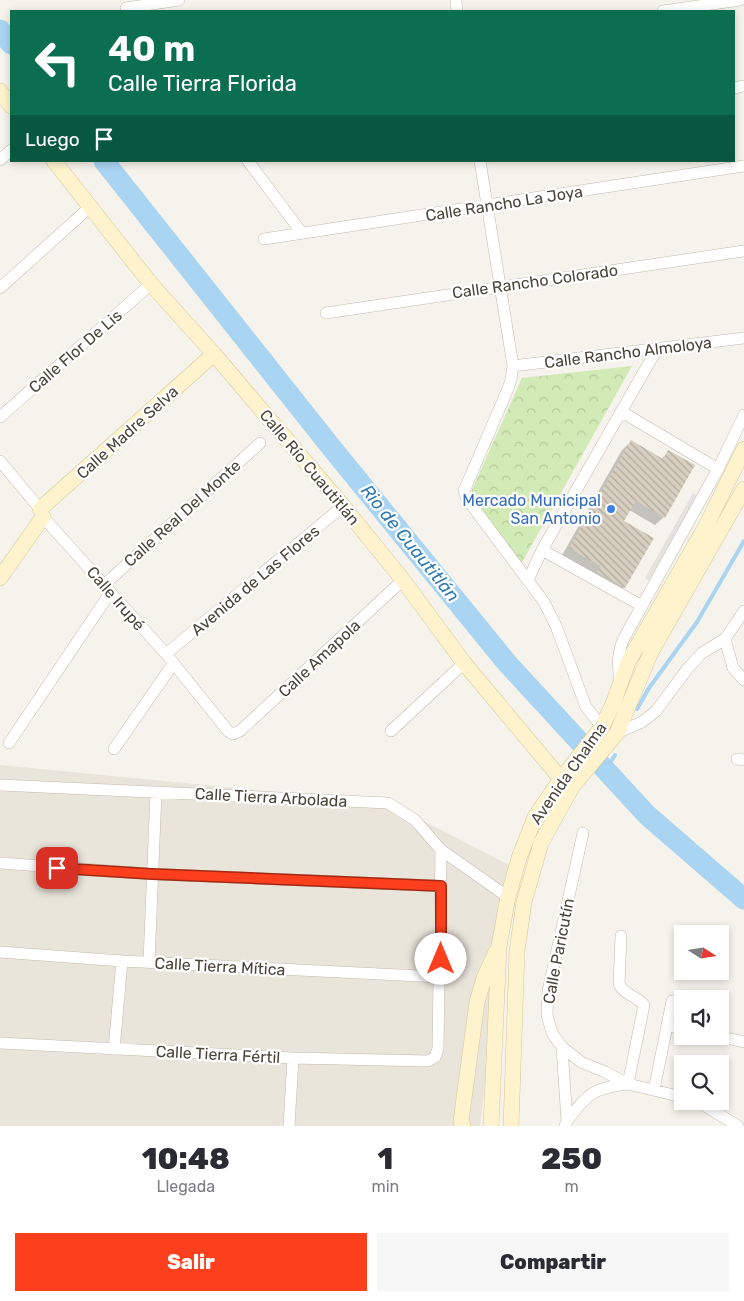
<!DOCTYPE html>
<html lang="es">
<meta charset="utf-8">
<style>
:root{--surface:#fff;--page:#f7f7f7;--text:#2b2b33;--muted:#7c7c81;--accent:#fc3f1d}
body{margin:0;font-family:Rubik,sans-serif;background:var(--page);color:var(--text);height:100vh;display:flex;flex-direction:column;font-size:19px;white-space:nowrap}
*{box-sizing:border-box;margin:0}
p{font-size:16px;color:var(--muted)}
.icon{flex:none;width:28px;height:28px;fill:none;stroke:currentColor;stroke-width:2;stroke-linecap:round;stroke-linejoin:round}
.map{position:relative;height:1126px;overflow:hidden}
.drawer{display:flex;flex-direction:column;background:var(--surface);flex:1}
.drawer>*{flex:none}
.top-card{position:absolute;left:10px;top:10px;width:725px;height:152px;border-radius:0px;box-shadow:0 2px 8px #0003;background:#0b6e4f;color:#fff;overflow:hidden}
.needle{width:32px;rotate:102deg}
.buttons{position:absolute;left:674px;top:925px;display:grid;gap:10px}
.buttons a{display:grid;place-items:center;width:55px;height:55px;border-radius:0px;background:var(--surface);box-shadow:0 2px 8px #0003;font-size:25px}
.pin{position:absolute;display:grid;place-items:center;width:42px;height:42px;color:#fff;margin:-21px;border-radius:10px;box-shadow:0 2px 8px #0006}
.me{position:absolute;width:55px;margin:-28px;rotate:0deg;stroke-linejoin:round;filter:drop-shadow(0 0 4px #0008)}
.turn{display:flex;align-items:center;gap:18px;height:105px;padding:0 15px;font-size:22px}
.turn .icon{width:65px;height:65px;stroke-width:2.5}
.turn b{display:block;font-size:35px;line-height:42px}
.then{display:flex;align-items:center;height:48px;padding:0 15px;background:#0003;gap:10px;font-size:19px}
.eta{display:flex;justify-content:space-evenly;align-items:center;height:85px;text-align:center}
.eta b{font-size:30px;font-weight:800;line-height:35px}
.primary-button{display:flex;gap:10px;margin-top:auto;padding:10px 15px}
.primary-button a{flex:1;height:58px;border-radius:0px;background:var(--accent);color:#fff;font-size:20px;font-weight:800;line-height:58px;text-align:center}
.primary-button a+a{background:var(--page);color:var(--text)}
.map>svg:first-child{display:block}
.residential{fill:#eae5da}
.park{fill:url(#park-crowns)}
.parking{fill:#e5e3e0}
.shadow{fill:#0003}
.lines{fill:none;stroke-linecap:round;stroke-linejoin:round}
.stream{stroke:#a9d4f2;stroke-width:4}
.river{stroke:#a9d4f2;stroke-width:21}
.building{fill:url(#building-back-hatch)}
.street-casing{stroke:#c2bbae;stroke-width:12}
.secondary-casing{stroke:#d6c79b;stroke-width:16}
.street{stroke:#fff;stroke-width:11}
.secondary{stroke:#fff3cd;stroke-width:15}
.route-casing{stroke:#a42913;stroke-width:12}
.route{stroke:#fc3f1d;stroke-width:9}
.shop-dot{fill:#3f7fe0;stroke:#fff;stroke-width:2}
.labels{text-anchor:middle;stroke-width:4.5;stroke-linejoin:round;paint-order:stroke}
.street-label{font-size:16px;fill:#4b4439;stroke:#fff}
.shop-label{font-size:16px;fill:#366cbe;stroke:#fff;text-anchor:end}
.water-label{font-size:18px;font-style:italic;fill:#2e7ab2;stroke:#fff}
</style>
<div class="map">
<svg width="744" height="1126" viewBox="0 0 744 1126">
<defs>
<pattern id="park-crowns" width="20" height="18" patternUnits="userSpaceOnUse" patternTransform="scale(1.25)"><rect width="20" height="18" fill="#d2eab5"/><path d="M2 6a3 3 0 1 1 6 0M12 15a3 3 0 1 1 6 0" fill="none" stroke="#b6ca9c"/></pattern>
<pattern id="building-back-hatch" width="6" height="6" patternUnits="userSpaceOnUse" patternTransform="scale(1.25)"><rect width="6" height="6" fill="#d8cfc1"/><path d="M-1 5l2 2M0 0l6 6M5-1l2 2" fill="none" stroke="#b1aa9e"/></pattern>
</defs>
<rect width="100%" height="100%" fill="#f6f3ec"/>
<!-- residential -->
<path class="residential" d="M0 765 389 803 509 865 480 1126H0Z"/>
<!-- park -->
<path class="park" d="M632 366 520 566 470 494 522 378Z"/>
<!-- parking -->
<path class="parking" d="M693 493 705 500 657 585 645 578Z"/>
<!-- shadow -->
<path class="shadow" d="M631 442 661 459 669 452 664 517 655 525 629 510 623 522 624 587 616 596 561 557 622 450Z"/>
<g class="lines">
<!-- stream -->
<path class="stream" d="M637 709 649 688 697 622 744 541
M606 770 615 755"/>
<!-- river -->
<path class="river" d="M0 30 11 44
M104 161 331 447 507 663 647 815 744 899"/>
</g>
<!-- building -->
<path class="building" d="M631 440 663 459 668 450 695 465 665 518 636 501 624 521 654 538 625 588 597 572 600 566 569 548Z"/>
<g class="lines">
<!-- street casing -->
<g class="street-casing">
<path id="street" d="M456 0 457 11
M126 8 179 0
M663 11 740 0
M734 88 744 86
M0 160 11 150
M248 161 302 233
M480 161 513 366 511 380 507 391 464 491 467 499 544 602 556 626 586 707 602 727
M264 239 744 166
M0 288 90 207
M326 313 744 251
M513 366 744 338
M622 412 718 469
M0 417 151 284
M0 461 40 509 43 517 166 654 228 731 233 734 240 731 403 580
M542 550 642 606
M528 580 542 550 657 349
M105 584 260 443
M725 639 733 668 744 680
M166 654 343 506
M620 682C618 666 617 655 623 640L718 469 744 415
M391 731 464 663
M617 733 642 722 656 711 688 668 702 653 725 639 744 611
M9 743 110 593
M114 749 173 664
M737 759 744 760
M0 785 388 803 415 820 441 850 508 897
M0 863 153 874 441 886
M621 936 619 984C624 995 637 996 644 1005L628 1084
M0 952 122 961 440 977
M149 962 156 792
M667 1025 682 1029
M717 1036 744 1042
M0 1043 293 1058 428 1061 435 1057 438 1049 441 850
M562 1047 581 1062 605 1072 628 1084 682 1097
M114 1049 122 961
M654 1090 672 1001
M697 1101 738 1126
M567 1121C588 1094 592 1088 628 1084
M289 1126 293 1058
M565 1126 567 1121 562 1047 552 1033 547 1015 548 991 583 833"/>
</g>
<!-- secondary casing -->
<g class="secondary-casing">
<path id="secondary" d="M0 91 11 106
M54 161 151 284 214 354 343 506 403 580 464 663 561 779
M40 509 214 354
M0 578 43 517
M463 1126 461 1121 477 1002 484 978 496 952
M491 1126 499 946 508 897 519 858 535 817 561 779 602 727 613 704 628 662 706 526 744 449
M511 1126 517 951 524 902 541 843 572 787 617 733 651 652 744 489"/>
</g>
<!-- street -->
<use href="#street" class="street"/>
<!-- secondary -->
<use href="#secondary" class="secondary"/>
</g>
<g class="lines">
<!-- route casing -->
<g class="route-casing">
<path id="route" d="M57 868 152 874 441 886V959"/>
</g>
<!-- route -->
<use href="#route" class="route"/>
</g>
<!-- markers -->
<circle class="shop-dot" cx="611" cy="509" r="5"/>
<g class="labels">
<!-- street labels -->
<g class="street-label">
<text transform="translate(504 203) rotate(-9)" y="6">Calle Rancho La Joya</text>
<text transform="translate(535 281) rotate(-8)" y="6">Calle Rancho Colorado</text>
<text transform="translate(75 351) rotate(-41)" y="6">Calle Flor De Lis</text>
<text transform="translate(628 352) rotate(-7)" y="6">Calle Rancho Almoloya</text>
<text transform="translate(127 432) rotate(-42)" y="6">Calle Madre Selva</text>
<text transform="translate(310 467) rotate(50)" y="6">Calle Río Cuautitlán</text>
<text transform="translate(182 513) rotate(-42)" y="6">Calle Real Del Monte</text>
<text transform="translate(255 580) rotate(-40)" y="6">Avenida de Las Flores</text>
<text transform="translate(116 598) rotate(49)" y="6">Calle Irupé</text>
<text transform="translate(319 658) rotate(-43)" y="6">Calle Amapola</text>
<text transform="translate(568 773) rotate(-55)" y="6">Avenida Chalma</text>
<text transform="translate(271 797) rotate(3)" y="6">Calle Tierra Arbolada</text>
<text transform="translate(558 951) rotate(-79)" y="6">Calle Paricutín</text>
<text transform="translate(220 966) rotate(3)" y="6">Calle Tierra Mítica</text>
<text transform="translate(218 1054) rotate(3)" y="6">Calle Tierra Fértil</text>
</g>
<!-- shop labels -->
<g class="shop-label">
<text x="601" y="506">Mercado Municipal<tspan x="601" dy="18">San Antonio</tspan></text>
</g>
<!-- water labels -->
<g class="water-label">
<text transform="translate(410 543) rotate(51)" y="6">Rio de Cuautitlán</text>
</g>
</g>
</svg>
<div class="buttons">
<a><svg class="needle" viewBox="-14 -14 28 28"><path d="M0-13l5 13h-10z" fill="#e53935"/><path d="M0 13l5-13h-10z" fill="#7c7c81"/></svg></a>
<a><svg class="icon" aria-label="sound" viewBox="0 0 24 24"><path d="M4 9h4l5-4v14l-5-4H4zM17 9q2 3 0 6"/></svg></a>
<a><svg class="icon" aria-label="search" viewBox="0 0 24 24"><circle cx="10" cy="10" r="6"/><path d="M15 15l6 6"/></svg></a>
</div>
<div class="pin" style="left:57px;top:868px;background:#d93025"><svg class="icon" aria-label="arrive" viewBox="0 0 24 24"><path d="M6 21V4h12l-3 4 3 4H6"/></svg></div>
<svg class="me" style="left:441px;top:959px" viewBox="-20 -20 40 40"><circle r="19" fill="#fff"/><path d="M0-13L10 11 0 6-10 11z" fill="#fc3f1d"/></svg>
<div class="top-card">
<div class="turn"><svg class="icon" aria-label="left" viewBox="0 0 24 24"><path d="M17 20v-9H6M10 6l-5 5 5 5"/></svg><div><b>40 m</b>Calle Tierra Florida</div></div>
<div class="then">Luego<svg class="icon" aria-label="arrive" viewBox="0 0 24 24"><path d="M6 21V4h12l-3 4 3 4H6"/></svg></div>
</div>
</div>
<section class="drawer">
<div class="eta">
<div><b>10:48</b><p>Llegada</p></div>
<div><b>1</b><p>min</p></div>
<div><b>250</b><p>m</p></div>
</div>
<div class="primary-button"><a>Salir</a><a>Compartir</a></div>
</section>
